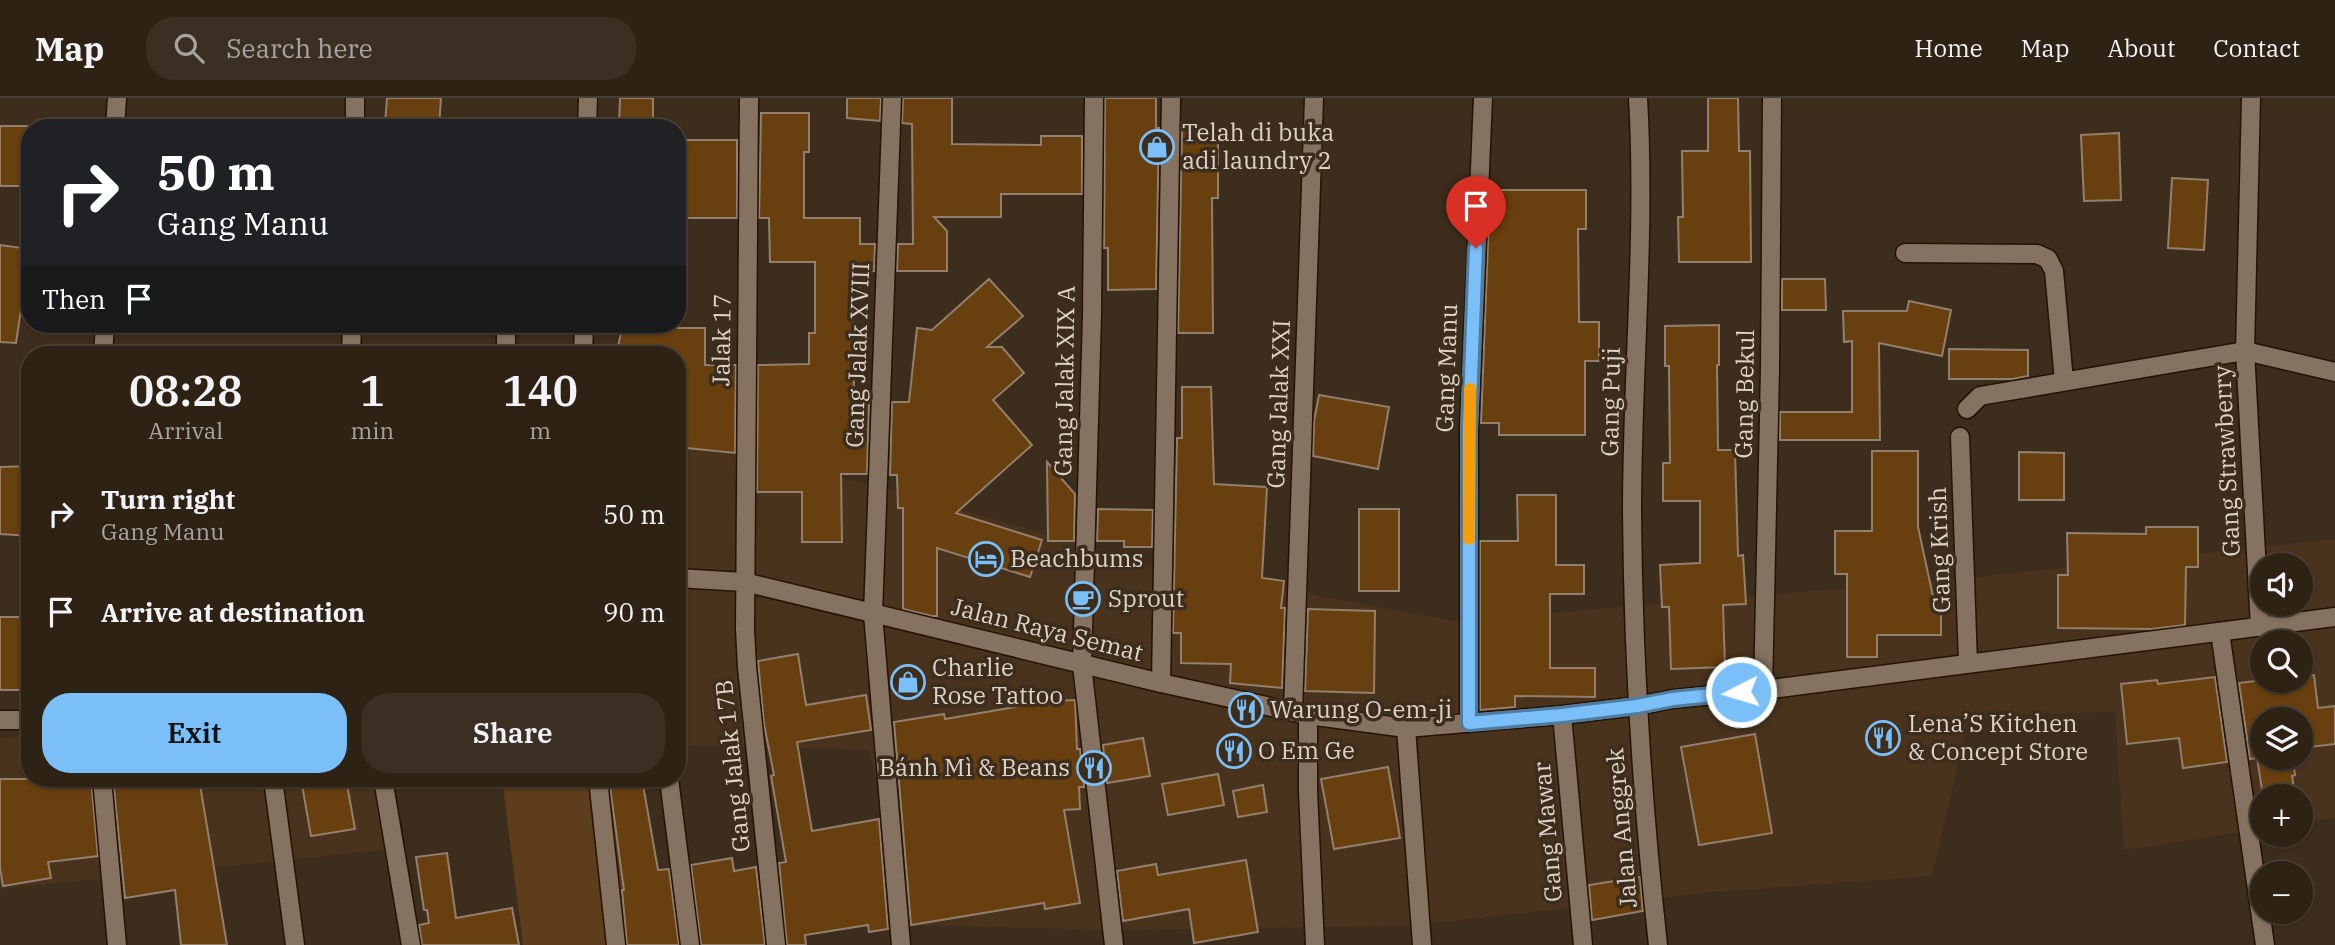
<!DOCTYPE html>
<meta charset="utf-8">
<style>
:root{--surface:#2e2215;--page:#3a2f22;--text:#f1f3f6;--muted:#a7a4a0;--line:#493f34;--accent:#7abff8}
body{margin:0;font-family:"IBM Plex Serif",serif;background:var(--page);color:var(--text);height:100vh;display:flex;flex-direction:column;font-size:26px;white-space:nowrap}
*{box-sizing:border-box;margin:0}
p{font-size:23px;color:var(--muted)}
.icon{flex:none;width:38px;height:38px;fill:none;stroke:currentColor;stroke-width:2;stroke-linecap:round;stroke-linejoin:round}
.map{position:relative;flex:1;overflow:hidden}
.panel{position:absolute;left:21px;top:248px;width:665px;height:441px;display:flex;flex-direction:column;background:var(--surface);border-radius:28px;box-shadow:0 2px 5px #0004,0 0 0 2px var(--line)}
.panel>*{flex:none}
.top-card{position:absolute;left:21px;top:21px;width:665px;height:214px;border-radius:28px;box-shadow:0 2px 5px #0004,0 0 0 2px var(--line);background:#202124;color:#fff;overflow:hidden}
.fabs{position:absolute;left:2250px;top:455px;display:grid;gap:14px}
.fabs a{display:grid;place-items:center;width:63px;height:63px;border-radius:50%;background:var(--surface);box-shadow:0 2px 5px #0004,0 0 0 2px var(--line);font-size:35px}
.pin{position:absolute;display:grid;place-items:center;width:60px;height:60px;color:#fff;margin:-72px -30px;border-radius:50% 50% 50% 0;rotate:-45deg;box-shadow:0 0 7px #0007}
.pin .icon{rotate:45deg}
.me{position:absolute;width:77px;margin:-38px;rotate:265deg;stroke-linejoin:round;filter:drop-shadow(0 0 5px #0008)}
.turn{display:flex;align-items:center;gap:24px;height:147px;padding:0 21px;font-size:32px}
.turn .icon{width:91px;height:91px;stroke-width:2.5}
.turn b{display:block;font-size:49px;line-height:60px}
.then{display:flex;align-items:center;height:66px;padding:0 21px;background:#0003;gap:14px;font-size:26px}
.eta{display:flex;justify-content:space-evenly;align-items:center;height:119px;text-align:center}
.eta b{font-size:42px;font-weight:600;line-height:49px}
.cta{display:flex;gap:14px;margin-top:auto;padding:14px 21px}
.cta a{flex:1;height:80px;border-radius:28px;background:var(--accent);color:#111;font-size:28px;font-weight:600;line-height:80px;text-align:center}
.cta a+a{background:var(--page);color:var(--text)}
ul{padding:0;list-style:none}
li{display:flex;align-items:center;gap:21px;height:98px;padding:0 21px}
li div{flex:1}
li b{display:block;font-size:26px}
li em{font-style:normal}
header{display:flex;align-items:center;gap:42px;box-sizing:border-box;height:98px;padding:0 35px;background:var(--surface);border-bottom:2px solid var(--line)}
header strong{font-size:33px}
nav{display:flex;gap:38px;margin-inline-start:auto;font-size:24px}
.search{width:490px;height:63px;background:var(--page);display:flex;align-items:center;gap:18px;box-sizing:border-box;padding:0 24px;border-radius:28px;color:var(--muted);font-size:26px}
.map>svg:first-child{display:block}
.built{fill:#49331d;fill-rule:evenodd}
.green{fill:#5d3d1b}
.building{fill:#683f0e;stroke:#937f6d;stroke-width:2}
.lines{fill:none;stroke-linecap:round;stroke-linejoin:round}
.street-casing{stroke:#241405;stroke-width:21}
.secondary-casing{stroke:#241405;stroke-width:21}
.street{stroke:#857260;stroke-width:18}
.secondary{stroke:#857260;stroke-width:18}
.route-casing{stroke:#4f7ca1;stroke-width:18}
.route{stroke:#7abff8;stroke-width:12}
.slow{stroke:#f59e0b;stroke-width:12}
.labels{text-anchor:middle;stroke-width:7;stroke-linejoin:round;paint-order:stroke}
.poi-label{font-size:24px;fill:#ded3c9;stroke:#3d2d1c;text-anchor:start}
.street-label{font-size:24px;fill:#ded3c9;stroke:#3d2d1c}
</style>
<header>
<strong>Map</strong>
<div class="search"><svg class="icon" aria-label="search" viewBox="0 0 24 24"><circle cx="10" cy="10" r="6"/><path d="M15 15l6 6"/></svg>Search here</div>
<nav><a>Home</a><a>Map</a><a>About</a><a>Contact</a></nav>
</header>
<div class="map">
<svg width="2335" height="847" viewBox="0 0 2335 847">
<rect width="100%" height="100%" fill="#3d2d1c"/>
<!-- built -->
<path class="built" d="M677 344 881 389 1156 468 1455 523 1968 480 2335 441V720L2301 725V698H2263V731L2124 752 2115 614 1970 617 1932 778 1714 794 1405 828 1111 832 911 827 869 652 677 647ZM2263 467H2301V506H2263ZM2263 544H2301V583H2263ZM2263 621H2301V660H2263Z
M30 637V681H383L393 751 0 791V640Z"/>
<!-- green -->
<path class="green" d="M502 681H630L631 847H523Z"/>
<!-- building -->
<path class="building" d="M387 0H441L439 30 385 26Z
M620 0H653V30H619Z
M847 0H881L880 23 847 20Z
M903 0H952V46L1041 47V38H1082V96H1001V119H934L947 133V173H897L898 146H913L912 26 902 25Z
M1105 0H1156V30H1159L1156 191 1108 192V150H1104Z
M1708 0H1738L1739 53H1750L1751 164H1679L1678 119H1683L1682 53H1708Z
M761 15H809V54H804V120H860V146H875L874 173 860 174V193H853L854 304H869L867 376H841L842 444H802V394H757L758 267 809 266V235H815V164H770L769 120H759Z
M0 28H30V88H0Z
M1182 30H1218V100H1212L1213 235H1178Z
M2119 35 2121 102 2084 103 2081 37Z
M677 42H737V120H677Z
M2172 80 2208 82 2204 152 2168 150Z
M1490 92H1586V131H1578L1579 224H1599V263H1585V337H1499V325H1481Z
M0 147 30 151 16 245 0 244Z
M989 181 1023 218 987 249H1002L1024 275 993 302 1032 347 956 415 1042 442 1030 479 937 450V518H932L903 511V410H898L897 377H890L892 304H909L917 230 932 232Z
M1782 181H1825L1826 212H1782Z
M1909 203 1951 212 1942 258 1879 245 1880 342H1780V314H1852V243L1844 244 1843 213H1907Z
M623 226H649V230H705V267H736L735 355 677 349V257H616Z
M1719 227V267H1717L1718 352H1735L1738 458 1743 457 1746 506 1723 507 1725 569 1671 571 1669 509H1662L1660 467 1700 465V403H1663V365H1670L1669 268H1665V228Z
M1949 251 2028 252V278L2012 281H1949Z
M1182 289H1211L1214 386 1267 389 1262 480 1284 483 1281 510H1285L1282 590 1230 585 1231 566 1181 565V535H1173L1177 340H1182Z
M1319 297 1389 309 1378 371 1313 358 1314 323Z
M1872 353H1918V429L1934 503H1941V537H1877V559H1847V476H1835V433H1872Z
M2019 354 2064 355V402H2019Z
M1047 364 1075 396 1074 443H1048Z
M30 368V438L0 436V369Z
M1517 397H1556V467H1584V496H1550V570H1595V599L1515 598V609L1480 612V443H1518Z
M1098 411 1153 412 1152 449H1124V443H1097Z
M1359 411H1399V493H1359Z
M2146 429H2198V469H2186L2185 527 2152 531 2058 530V477H2068L2067 435 2146 436Z
M1308 511 1375 513 1374 595 1305 593Z
M0 519H30V592H0Z
M798 556 806 607 866 597 871 632 797 644 812 733 879 721 888 831 869 834 868 827 805 837 806 847H787L779 765 786 764 771 678 774 677 764 626 758 563Z
M2314 577 2318 610 2335 608V646L2301 650V621H2263V660H2293L2295 677 2292 678 2295 698H2263L2257 660 2250 661 2239 585 2263 582 2301 583V578Z
M2215 579 2227 664 2183 670 2179 640 2127 646 2121 586 2157 582 2158 586Z
M1075 602 1077 651H1080L1084 689H1079L1080 711 1064 712 1080 805 1045 811 1044 805 911 827 894 624 944 616 945 621 1032 606V604Z
M1755 636 1772 735 1699 747 1681 649Z
M1143 640 1150 678 1107 685 1103 647Z
M1388 669 1400 740 1334 751 1321 681Z
M1218 676 1224 707 1168 717 1162 686Z
M0 681H91L98 758 48 764 51 780 3 788 0 770Z
M113 681H199L227 847H181L175 792 125 800Z
M301 681H346L355 731 311 738Z
M609 681H642L658 772 669 771 679 847H627L622 792H624Z
M1263 687 1267 714 1238 719 1233 693Z
M447 755 456 820 512 810 519 847H422L419 827 429 825 427 812H424L416 759Z
M732 760 734 773 756 769 765 847H701L691 767Z
M1246 762 1258 834 1194 845 1189 811 1123 823 1117 773 1156 766 1158 777Z
M1640 779 1643 813 1592 822 1589 787Z"/>
<g class="lines">
<!-- street casing -->
<g class="street-casing">
<path id="street" d="M749 0 745 531 747 569 776 847
M892 0 873 516 901 847
M1094 0 1092 217 1082 567 1114 847
M2251 0 2245 253 2335 274
M115 30 117 0
M355 30V0
M587 30 588 0
M1905 155 2037 156 2048 161 2054 173 2064 283
M506 226V257
M103 257 105 226
M351 257 352 226
M583 257 584 226
M1967 311 1980 298 2245 253 2260 529
M1960 339 1968 565
M2220 534 2265 847
M1161 585 1171 0
M1763 592 1770 272 1772 0
M1293 613 1314 0
M1308 617V693L1315 847
M1562 617 1583 847
M1469 625V331L1483 0
M1406 630 1422 847
M102 681 117 847
M273 681 295 847
M383 681 411 847
M598 681 616 847
M669 681 690 847"/>
</g>
<!-- secondary casing -->
<g class="secondary-casing">
<path id="secondary" d="M1638 0C1646 137 1632 276 1632 413 1633 558 1642 703 1658 847
M677 480 744 484 1161 585 1308 617 1406 630 1562 617 1637 608 1673 601 1763 592 2335 519
M0 622H30"/>
</g>
<!-- street -->
<use href="#street" class="street"/>
<!-- secondary -->
<use href="#secondary" class="secondary"/>
</g>
<g class="lines">
<!-- route casing -->
<g class="route-casing">
<path id="route" d="M1476 150 1469 331V625L1562 617 1637 608 1673 601 1741 594"/>
</g>
<!-- route -->
<use href="#route" class="route"/>
<!-- slow -->
<path class="slow" d="M1469 441 1470 291"/>
</g>
<!-- icons -->
<defs>
<g id="shop-ring" transform="scale(1.75)"><circle r="9.5" fill="#3d2d1c" stroke="#7abff8" stroke-width="1.5"/><path d="M-5-2.5h2.3a2.7 3.5 0 0 1 5.4 0H5L5.5 6h-11ZM-1.5-2.5h3a1.5 2.3 0 0 0-3 0Z" fill="#7abff8"/></g>
<g id="hotel-ring" transform="scale(1.75)"><circle r="9.5" fill="#3d2d1c" stroke="#7abff8" stroke-width="1.5"/><path d="M-6-4.5h1.5V1H6V5H4.5V3h-9V5H-6ZM-4 0a1.8 1.8 0 1 1 3.6 0ZM.5 0V-2.5h3Q6-2.5 6 0Z" fill="#7abff8"/></g>
<g id="cafe-ring" transform="scale(1.75)"><circle r="9.5" fill="#3d2d1c" stroke="#7abff8" stroke-width="1.5"/><path d="M-5.5-4.5H6V0H3Q3 3.5 0 3.5H-2.5Q-5.5 3.5-5.5 0ZM3-3.2v2h1.7v-2ZM-6 4.5H4V6H-6Z" fill="#7abff8"/></g>
<g id="restaurant-ring" transform="scale(1.75)"><circle r="9.5" fill="#3d2d1c" stroke="#7abff8" stroke-width="1.5"/><path d="M-5-6h1v4h1v-4h1v4h1v-4h1v5L-1.5 .5V6h-2V.5L-5-1ZM5-6V6H3V1.5H1.5Q1.5-4 5-6Z" fill="#7abff8"/></g>
</defs>
<g fill-rule="evenodd">
<use href="#shop-ring" x="1157" y="49"/>
<use href="#hotel-ring" x="986" y="461"/>
<use href="#cafe-ring" x="1083" y="501"/>
<use href="#shop-ring" x="908" y="584"/>
<use href="#restaurant-ring" x="1246" y="612"/>
<use href="#restaurant-ring" x="1883" y="640"/>
<use href="#restaurant-ring" x="1234" y="653"/>
<use href="#restaurant-ring" x="1094" y="670"/>
</g>
<g class="labels">
<!-- poi labels -->
<g class="poi-label">
<text x="1182" y="43">Telah di buka<tspan x="1182" dy="28">adi laundry 2</tspan></text>
<text x="1010" y="469">Beachbums</text>
<text x="1108" y="509">Sprout</text>
<text x="932" y="578">Charlie<tspan x="932" dy="28">Rose Tattoo</tspan></text>
<text x="1270" y="620">Warung O-em-ji</text>
<text x="1908" y="634">Lena’S Kitchen<tspan x="1908" dy="28">&amp; Concept Store</tspan></text>
<text x="1258" y="661">O Em Ge</text>
<text x="1070" y="678" text-anchor="end">Bánh Mì &amp; Beans</text>
</g>
<!-- street labels -->
<g class="street-label">
<text transform="translate(722 242) rotate(-89)" y="8">Jalak 17</text>
<text transform="translate(858 257) rotate(-88)" y="8">Gang Jalak XVIII</text>
<text transform="translate(1447 270) rotate(-88)" y="8">Gang Manu</text>
<text transform="translate(1065 283) rotate(-89)" y="8">Gang Jalak XIX A</text>
<text transform="translate(1745 296) rotate(-89)" y="8">Gang Bekul</text>
<text transform="translate(1611 304) rotate(-89)" y="8">Gang Puji</text>
<text transform="translate(1279 306) rotate(-88)" y="8">Gang Jalak XXI</text>
<text transform="translate(2227 363) rotate(-93)" y="8">Gang Strawberry</text>
<text transform="translate(1940 452) rotate(-92)" y="8">Gang Krish</text>
<text transform="translate(1047 532) rotate(14)" y="8">Jalan Raya Semat</text>
<text transform="translate(733 668) rotate(-96)" y="8">Gang Jalak 17B</text>
<text transform="translate(1622 730) rotate(-95)" y="8">Jalan Anggrek</text>
<text transform="translate(1548 734) rotate(-95)" y="8">Gang Mawar</text>
</g>
</g>
</svg>
<div class="fabs">
<a><svg class="icon" aria-label="sound" viewBox="0 0 24 24"><path d="M4 9h4l5-4v14l-5-4H4zM17 9q2 3 0 6"/></svg></a>
<a><svg class="icon" aria-label="search" viewBox="0 0 24 24"><circle cx="10" cy="10" r="6"/><path d="M15 15l6 6"/></svg></a>
<a><svg class="icon" aria-label="layers" viewBox="0 0 24 24"><path d="M12 4l9 5-9 5-9-5zM3 14l9 5 9-5"/></svg></a>
<a>+</a>
<a>−</a>
</div>
<div class="pin" style="left:1476px;top:150px;background:#d93025"><svg class="icon" aria-label="arrive" viewBox="0 0 24 24"><path d="M6 21V4h12l-3 4 3 4H6"/></svg></div>
<svg class="me" style="left:1741px;top:594px" viewBox="-20 -20 40 40"><circle r="17" fill="#7abff8" stroke="#fff" stroke-width="3"/><path d="M0-11L8 9 0 5-8 9z" fill="#fff"/></svg>
<div class="top-card">
<div class="turn"><svg class="icon" aria-label="right" viewBox="0 0 24 24"><path d="M7 20v-9h11M14 6l5 5-5 5"/></svg><div><b>50 m</b>Gang Manu</div></div>
<div class="then">Then<svg class="icon" aria-label="arrive" viewBox="0 0 24 24"><path d="M6 21V4h12l-3 4 3 4H6"/></svg></div>
</div>
<section class="panel">
<div class="eta">
<div><b>08:28</b><p>Arrival</p></div>
<div><b>1</b><p>min</p></div>
<div><b>140</b><p>m</p></div>
</div>
<ul>
<li><svg class="icon" aria-label="right" viewBox="0 0 24 24"><path d="M7 20v-9h11M14 6l5 5-5 5"/></svg><div><b>Turn right</b><p>Gang Manu</p></div><em>50 m</em></li>
<li><svg class="icon" aria-label="arrive" viewBox="0 0 24 24"><path d="M6 21V4h12l-3 4 3 4H6"/></svg><div><b>Arrive at destination</b></div><em>90 m</em></li>
</ul>
<div class="cta"><a>Exit</a><a>Share</a></div>
</section>
</div>
